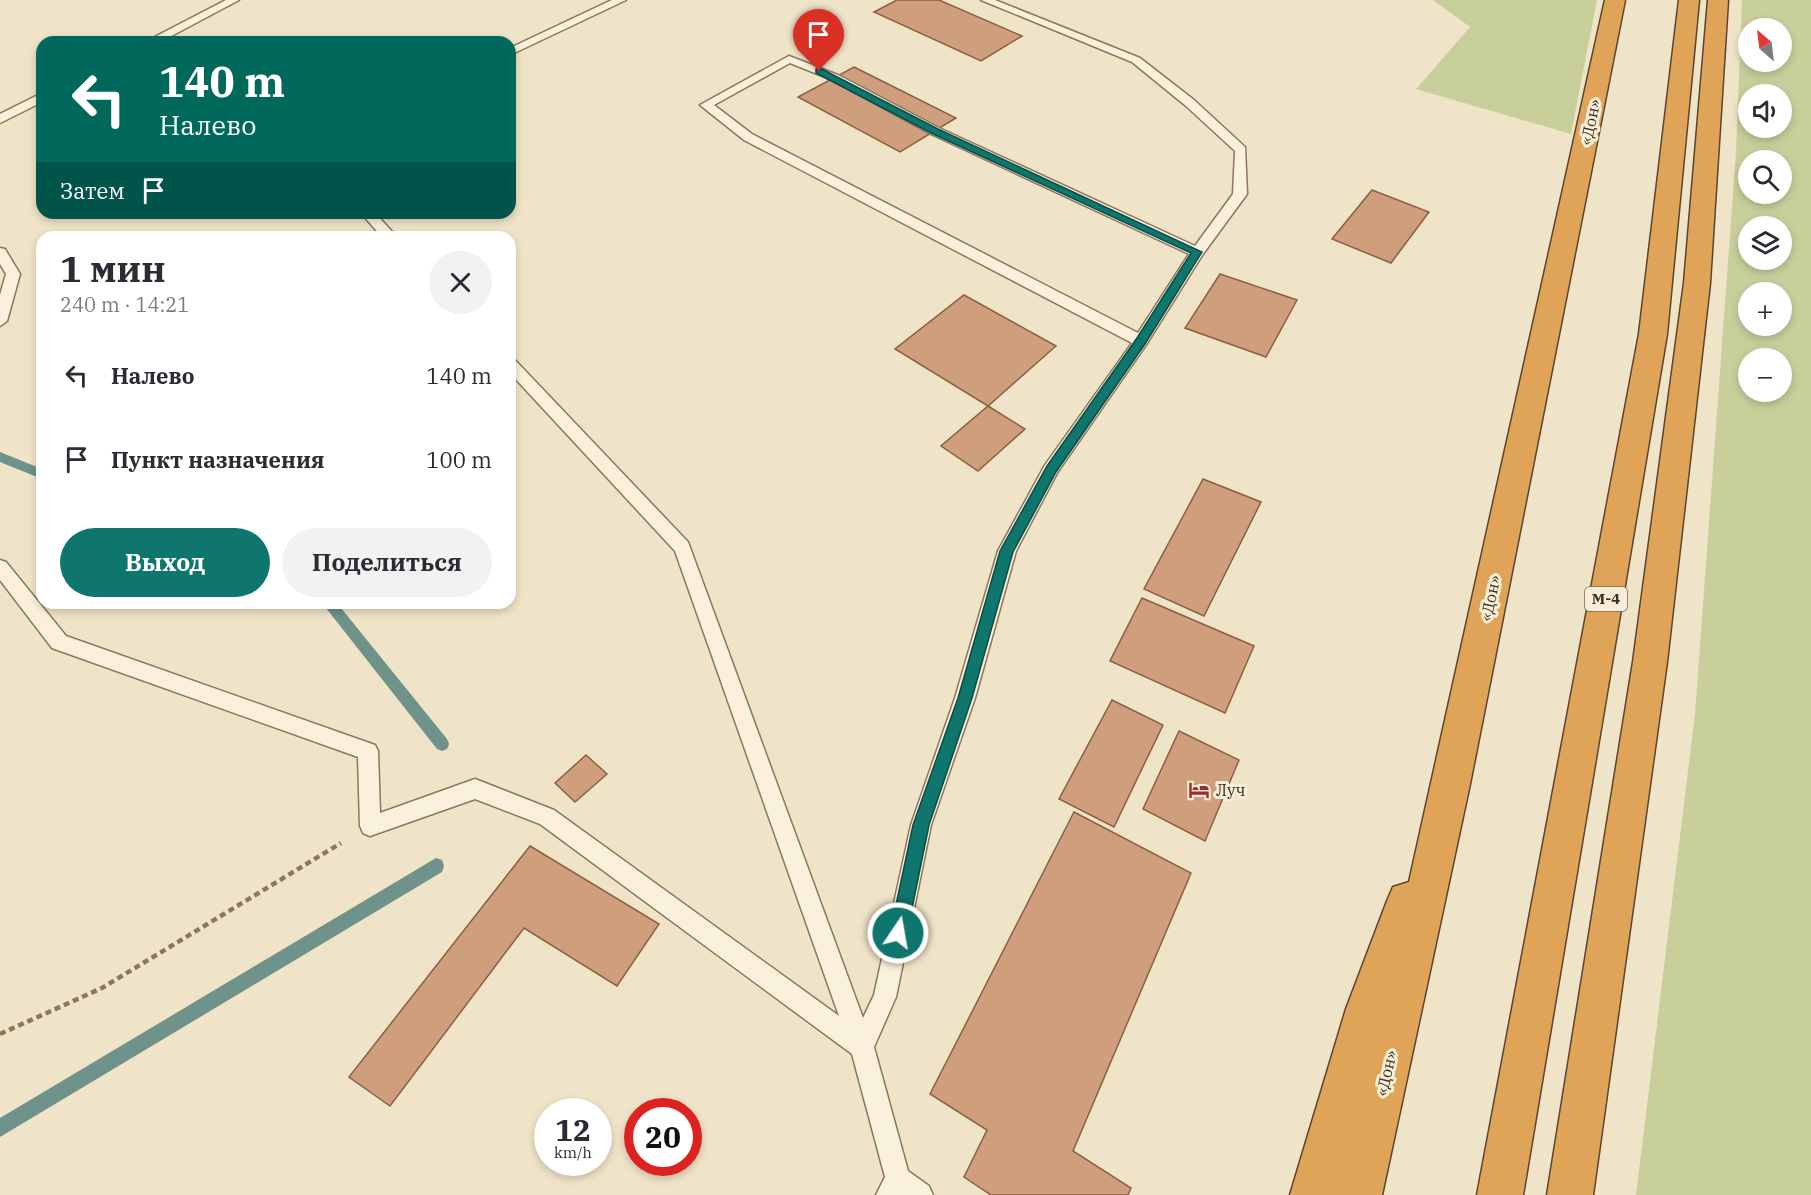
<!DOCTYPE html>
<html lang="ru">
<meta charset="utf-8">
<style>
:root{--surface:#fff;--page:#f2f2f3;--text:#2b2b33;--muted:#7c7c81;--accent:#0f766e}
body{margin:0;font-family:"IBM Plex Serif",serif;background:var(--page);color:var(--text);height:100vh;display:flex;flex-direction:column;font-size:22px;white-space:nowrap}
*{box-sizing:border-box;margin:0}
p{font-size:20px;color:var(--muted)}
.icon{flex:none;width:33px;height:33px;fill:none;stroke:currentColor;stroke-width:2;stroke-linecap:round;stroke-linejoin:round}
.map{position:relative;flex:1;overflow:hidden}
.details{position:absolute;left:36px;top:231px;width:480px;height:378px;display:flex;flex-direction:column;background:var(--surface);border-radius:18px;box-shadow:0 3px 9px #0003}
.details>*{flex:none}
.banner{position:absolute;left:36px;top:36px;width:480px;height:183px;border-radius:18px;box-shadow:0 3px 9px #0003;background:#00695c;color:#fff;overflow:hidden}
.needle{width:39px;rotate:332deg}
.tools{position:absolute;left:1738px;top:18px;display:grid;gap:12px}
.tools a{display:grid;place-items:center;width:54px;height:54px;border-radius:50%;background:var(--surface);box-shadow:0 3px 9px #0003;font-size:30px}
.speed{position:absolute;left:534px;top:1098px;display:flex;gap:12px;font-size:30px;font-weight:700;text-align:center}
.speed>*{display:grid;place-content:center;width:78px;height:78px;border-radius:50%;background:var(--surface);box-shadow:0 3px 9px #0003;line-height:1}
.speed small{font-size:15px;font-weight:400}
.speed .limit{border:9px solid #d22;background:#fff;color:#111}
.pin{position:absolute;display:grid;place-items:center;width:51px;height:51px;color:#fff;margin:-62px -26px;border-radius:50% 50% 50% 0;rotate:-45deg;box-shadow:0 0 6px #0007}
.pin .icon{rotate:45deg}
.me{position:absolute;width:66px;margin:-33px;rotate:12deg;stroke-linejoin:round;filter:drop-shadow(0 0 4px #0008)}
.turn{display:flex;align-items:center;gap:21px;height:126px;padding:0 24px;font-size:27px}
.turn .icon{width:78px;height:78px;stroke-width:2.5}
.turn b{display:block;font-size:42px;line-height:51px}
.then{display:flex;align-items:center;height:57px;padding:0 24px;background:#0003;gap:12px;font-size:22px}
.round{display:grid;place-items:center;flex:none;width:63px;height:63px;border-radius:32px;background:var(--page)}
.overview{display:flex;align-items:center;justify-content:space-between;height:102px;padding:0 24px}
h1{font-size:36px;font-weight:700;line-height:45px}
.button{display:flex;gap:12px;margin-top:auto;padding:12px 24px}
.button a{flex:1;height:69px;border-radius:36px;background:var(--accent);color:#fff;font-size:24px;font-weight:700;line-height:69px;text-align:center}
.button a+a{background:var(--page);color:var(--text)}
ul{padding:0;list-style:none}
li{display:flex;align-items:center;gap:18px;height:84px;padding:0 24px}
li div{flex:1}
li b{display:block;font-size:22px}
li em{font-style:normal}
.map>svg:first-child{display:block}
.green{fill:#c9cf9b;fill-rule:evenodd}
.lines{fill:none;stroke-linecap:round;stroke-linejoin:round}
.stream{fill:#6f938a;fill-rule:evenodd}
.building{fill:#cf9f7d;stroke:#8d5f41;stroke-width:1.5}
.lane-casing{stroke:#8d765c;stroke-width:3}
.highway-casing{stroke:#5b4430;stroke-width:3}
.path{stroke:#8d765c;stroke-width:4.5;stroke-dasharray:6 4;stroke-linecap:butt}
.lane{fill:#faf1dc;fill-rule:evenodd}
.highway{fill:#e0a458;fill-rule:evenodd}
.route{fill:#0f766e;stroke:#0a4d48;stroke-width:1.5}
.labels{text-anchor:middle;stroke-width:6;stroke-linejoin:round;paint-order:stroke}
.shield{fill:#f7eed8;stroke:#756857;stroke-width:1.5}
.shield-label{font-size:15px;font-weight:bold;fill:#3d2e20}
.street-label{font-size:16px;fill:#3d2e20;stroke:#f7eed8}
.poi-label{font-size:16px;fill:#3d2e20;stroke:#f7eed8;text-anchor:start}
</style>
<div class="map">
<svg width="1811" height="1195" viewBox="0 0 1811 1195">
<rect width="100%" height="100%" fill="#f0e4c8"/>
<!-- green -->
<path class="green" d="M1433 0H1597L1571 134 1416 89 1470 27Z
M1742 0H1811V1195H1636L1695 714 1736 152ZM1749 28H1782V62H1749ZM1749 94H1782V128H1749ZM1749 160H1782V194H1749ZM1749 226H1782V260H1749ZM1749 292H1782V326H1749ZM1749 358H1782V392H1749Z"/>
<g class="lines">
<!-- stream -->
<path class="stream" d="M0 452 42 469V479L0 462Z
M322 603H337L447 739 449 744 447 749 442 751 437 749Z
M436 858 442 860 444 866 442 872 0 1137V1118Z"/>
</g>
<!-- building -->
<path class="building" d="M897 0H939L1022 36 981 61 874 12Z
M854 67 956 118 900 152 798 97Z
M1372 190 1429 212 1391 263 1332 239Z
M1220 274 1297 300 1266 357 1185 328Z
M964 295 1056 346 988 406 895 349Z
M988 406 1025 429 978 471 941 446Z
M1203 479 1261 502 1204 616 1144 589Z
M1142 598 1254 646 1225 713 1110 661Z
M1112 700 1163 725 1114 827 1059 799Z
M1179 731 1239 760 1205 841 1143 809Z
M586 755 607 774 575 802 555 783Z
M1074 812 1191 873 1073 1151 1131 1188 1128 1195H991L964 1177 987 1130 930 1094Z
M530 846 659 924 617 986 524 928 390 1106 349 1077Z"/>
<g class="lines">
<!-- lane casing -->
<g class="lane-casing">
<path id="lane" d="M226 0H239L160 42H145Z
M612 0H626L510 55V48Z
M981 0H995L1140 58 1194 100 1245 147 1247 194 1203 254 1146 345 1057 473 1016 551 975 698 931 825 896 997 874 1047 908 1171 929 1186 933 1195H876L885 1177 852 1054 540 824 475 799 370 836 363 833 360 826 358 757 52 648 0 580V560L6 562 66 636 375 745 378 751 380 813 475 779 554 810 839 1016 675 551 510 373V359L515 360 688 542 863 1018 874 995 911 825 955 698 998 551 1045 465 1132 343 744 140 700 105 789 56 838 75 939 128 1195 246 1233 194 1235 151 1186 106 1132 62ZM790 63 830 79 931 134 1189 254 1138 333 752 134 714 105Z
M42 93V102L0 123V114Z
M361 213H375L397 237H382Z
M0 248 5 249 20 274 7 321 0 326V295L6 274 0 264Z"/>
</g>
<!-- highway casing -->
<g class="highway-casing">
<path id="highway" d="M1605 0H1625L1470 784 1382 1195H1290L1346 1009 1387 901 1393 887 1409 882Z
M1679 0H1699L1667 334 1523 1195H1477L1639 334Z
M1708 0H1728L1710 283 1667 662 1593 1195H1547L1633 662 1684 283Z"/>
</g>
<!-- path -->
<path class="path" d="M0 1034 102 988 341 843"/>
<!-- lane -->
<use href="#lane" class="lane"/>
<!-- highway -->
<use href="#highway" class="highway"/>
</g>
<!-- route -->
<path class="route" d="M816 69H822L938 129 1202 252 1145 344 1056 472 1013 552 972 698 929 825 907 933 904 939 898 941 893 939 890 933 913 825 958 698 1000 551 1047 466 1137 338 1191 253 931 133 816 73Z"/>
<!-- icons -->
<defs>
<g id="hotel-bare" transform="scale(1.62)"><path d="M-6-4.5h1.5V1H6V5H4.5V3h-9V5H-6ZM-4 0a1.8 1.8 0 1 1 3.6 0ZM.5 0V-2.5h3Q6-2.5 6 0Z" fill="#9e2a2b" stroke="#f7eed8" stroke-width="2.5" paint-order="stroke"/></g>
</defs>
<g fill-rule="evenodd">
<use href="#hotel-bare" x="1199" y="790"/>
</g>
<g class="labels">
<!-- shield labels -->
<rect class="shield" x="1585" y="587" width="42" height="24" rx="4.5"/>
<g class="shield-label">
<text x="1606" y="604">М-4</text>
</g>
<!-- street labels -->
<g class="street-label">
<text transform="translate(1590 122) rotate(-78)" y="6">«Дон»</text>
<text transform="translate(1490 598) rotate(-78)" y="6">«Дон»</text>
<text transform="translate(1386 1073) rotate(-77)" y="6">«Дон»</text>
</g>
<!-- poi labels -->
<g class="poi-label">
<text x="1216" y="796">Луч</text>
</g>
</g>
</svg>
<div class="tools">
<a><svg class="needle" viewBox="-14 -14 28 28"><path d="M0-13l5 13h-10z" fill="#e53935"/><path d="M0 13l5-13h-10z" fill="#7c7c81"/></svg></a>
<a><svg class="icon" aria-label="sound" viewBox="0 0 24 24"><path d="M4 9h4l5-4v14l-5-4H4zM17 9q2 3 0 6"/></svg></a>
<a><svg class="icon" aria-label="search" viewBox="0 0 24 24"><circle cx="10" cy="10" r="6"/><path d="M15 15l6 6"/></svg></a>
<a><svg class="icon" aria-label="layers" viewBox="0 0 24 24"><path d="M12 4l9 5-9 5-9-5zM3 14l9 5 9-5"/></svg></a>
<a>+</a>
<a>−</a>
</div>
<div class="speed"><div>12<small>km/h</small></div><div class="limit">20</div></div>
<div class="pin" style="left:819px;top:71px;background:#d93025"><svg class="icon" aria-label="arrive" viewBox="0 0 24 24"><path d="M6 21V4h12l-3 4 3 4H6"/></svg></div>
<svg class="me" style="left:898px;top:933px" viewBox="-20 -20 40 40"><circle r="17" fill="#0f766e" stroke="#fff" stroke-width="3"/><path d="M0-11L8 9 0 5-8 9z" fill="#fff"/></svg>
<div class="banner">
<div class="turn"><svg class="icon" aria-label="left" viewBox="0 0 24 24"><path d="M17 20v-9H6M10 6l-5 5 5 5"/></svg><div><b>140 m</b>Налево</div></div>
<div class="then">Затем<svg class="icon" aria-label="arrive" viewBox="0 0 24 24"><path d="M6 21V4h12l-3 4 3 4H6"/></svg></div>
</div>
<section class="details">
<div class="overview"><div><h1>1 мин</h1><p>240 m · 14:21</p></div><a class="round"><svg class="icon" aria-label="close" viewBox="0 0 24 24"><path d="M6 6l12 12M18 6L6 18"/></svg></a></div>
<ul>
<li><svg class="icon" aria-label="left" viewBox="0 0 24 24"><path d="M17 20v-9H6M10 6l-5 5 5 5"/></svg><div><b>Налево</b></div><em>140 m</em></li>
<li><svg class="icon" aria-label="arrive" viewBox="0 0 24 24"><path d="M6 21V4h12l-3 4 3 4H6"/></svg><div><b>Пункт назначения</b></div><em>100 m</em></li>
</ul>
<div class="button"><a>Выход</a><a>Поделиться</a></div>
</section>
</div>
